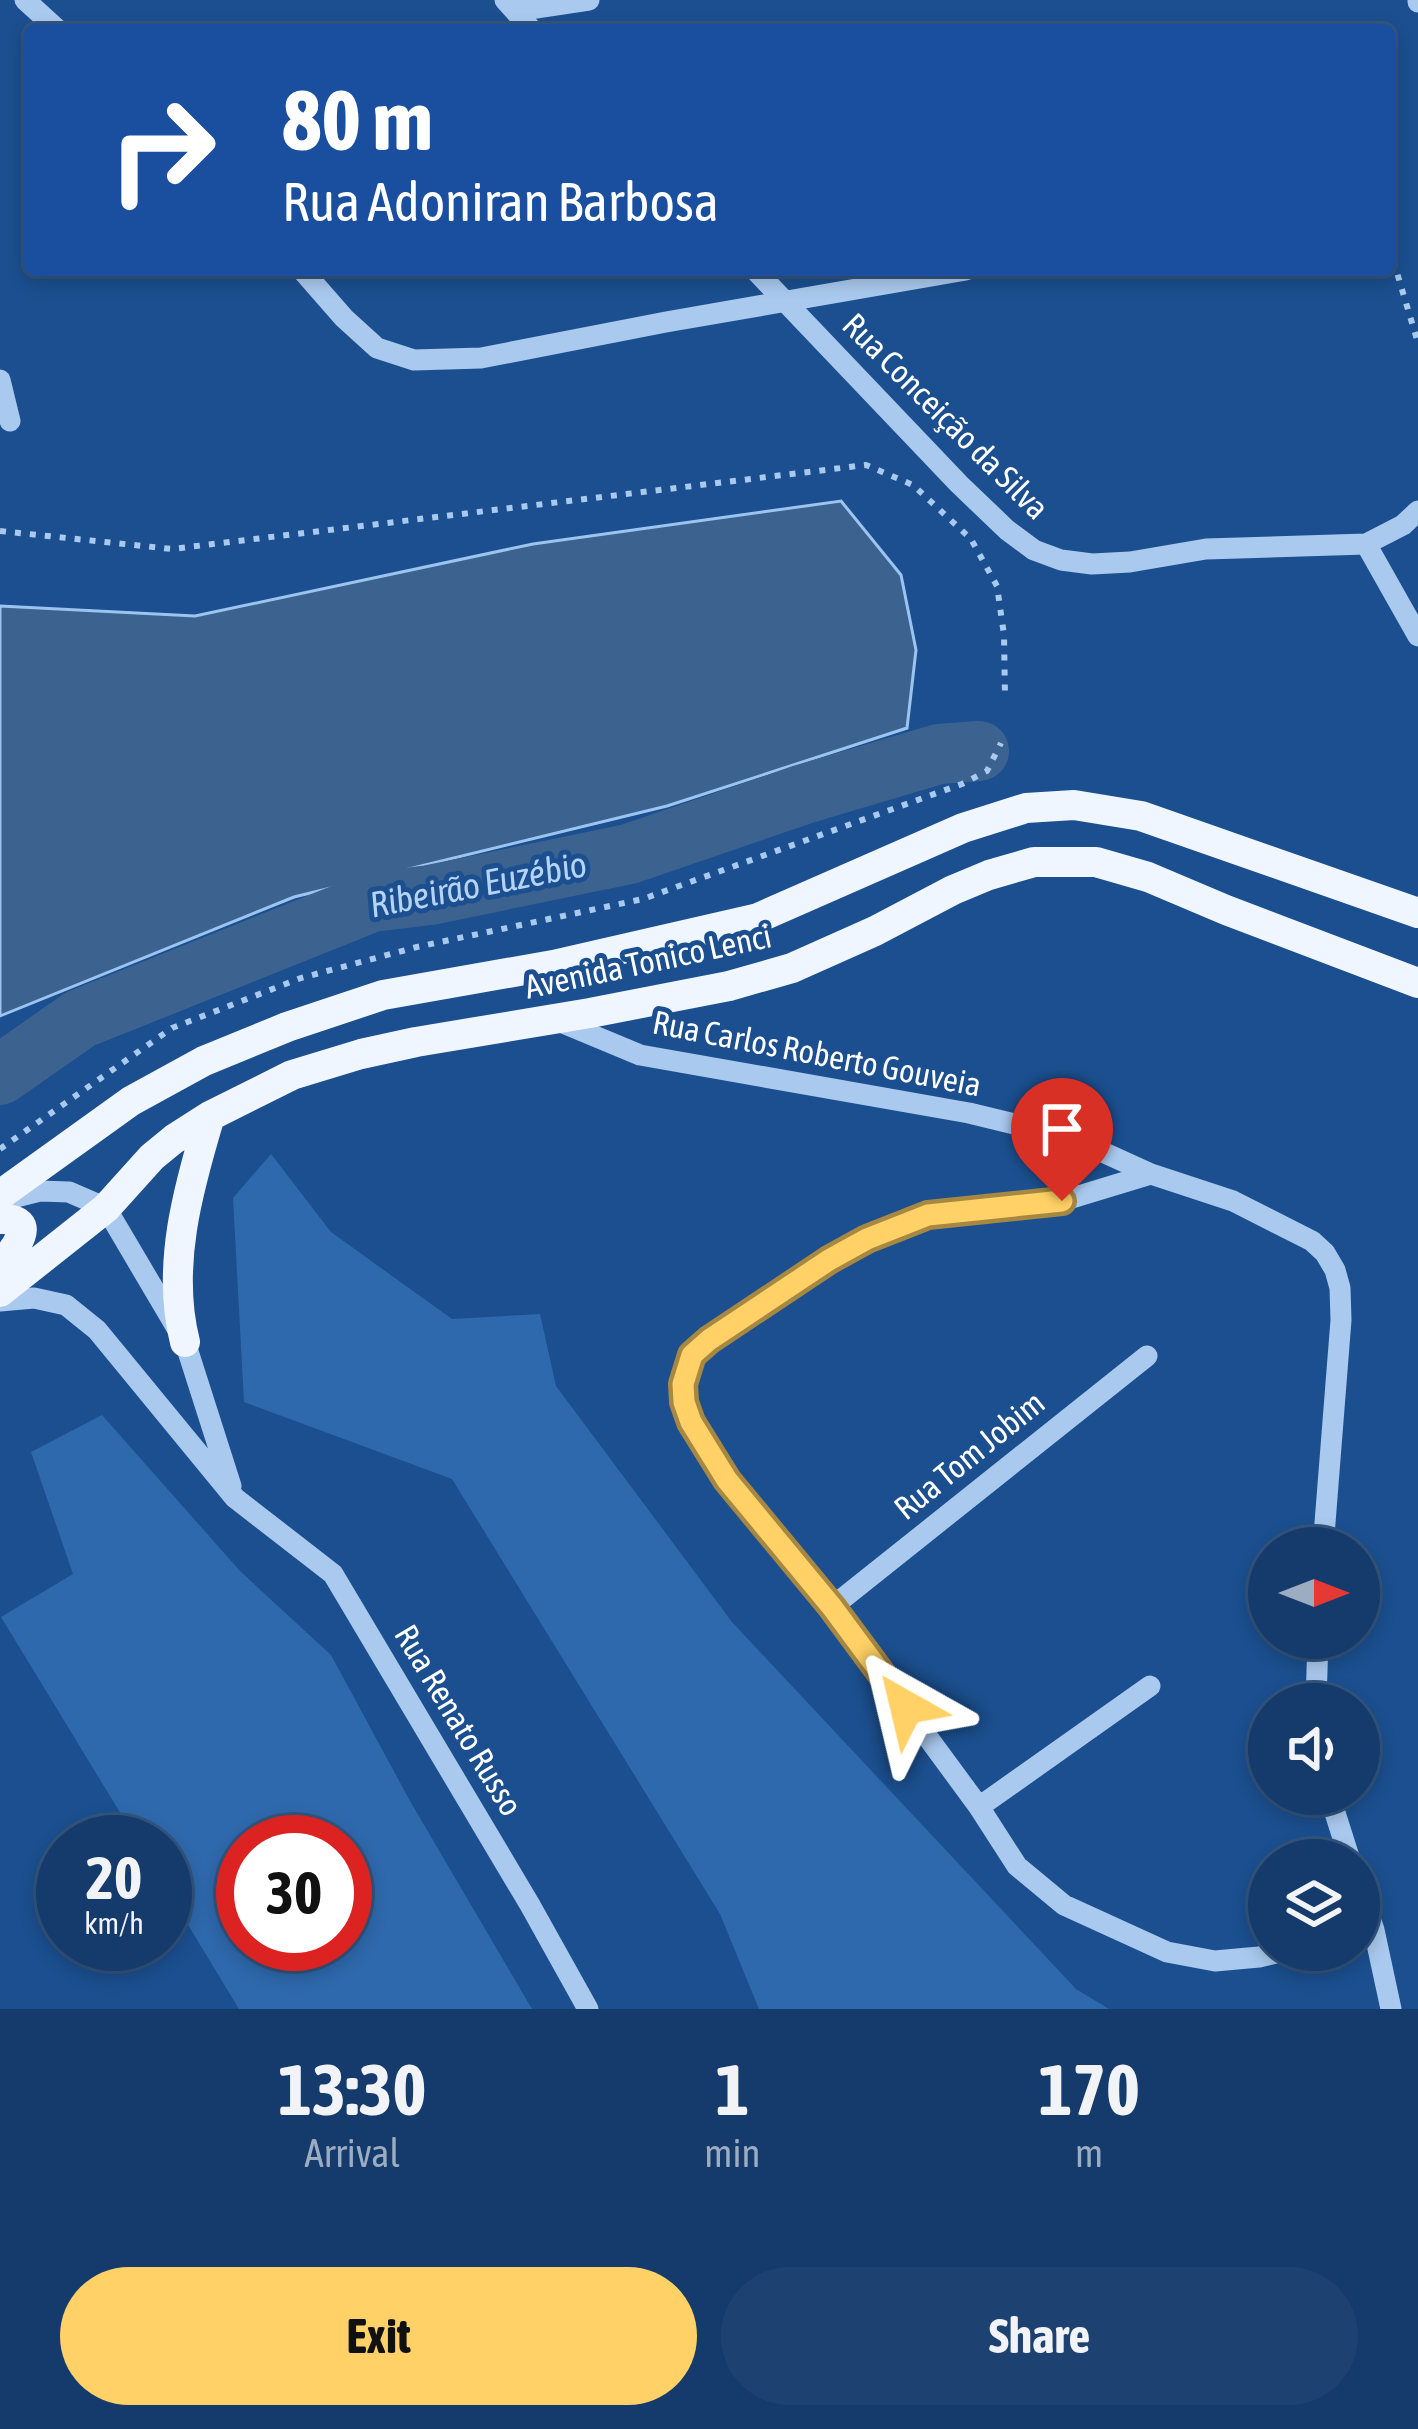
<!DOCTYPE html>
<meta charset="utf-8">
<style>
:root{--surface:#143b6b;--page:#1d4271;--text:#f1f3f6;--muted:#9dadc1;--line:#33557e;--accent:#ffd166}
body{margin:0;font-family:"Asap Condensed",sans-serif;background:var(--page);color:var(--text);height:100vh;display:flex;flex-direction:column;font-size:45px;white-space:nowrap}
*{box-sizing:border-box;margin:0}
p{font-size:39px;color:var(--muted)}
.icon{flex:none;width:66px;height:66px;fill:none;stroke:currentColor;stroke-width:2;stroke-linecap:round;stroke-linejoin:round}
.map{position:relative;height:2009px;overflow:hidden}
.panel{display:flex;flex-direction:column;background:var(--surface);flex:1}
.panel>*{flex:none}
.guide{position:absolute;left:24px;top:24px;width:1371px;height:252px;border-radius:12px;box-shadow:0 6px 18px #0003,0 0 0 3px var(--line);background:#1a4fa0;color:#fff;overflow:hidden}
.needle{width:78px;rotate:90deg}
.fabs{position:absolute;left:1248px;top:1527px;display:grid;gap:24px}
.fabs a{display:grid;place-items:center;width:132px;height:132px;border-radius:50%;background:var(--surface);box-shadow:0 6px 18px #0003,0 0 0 3px var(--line);font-size:60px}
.speed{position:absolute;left:36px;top:1815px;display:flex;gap:24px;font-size:60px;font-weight:700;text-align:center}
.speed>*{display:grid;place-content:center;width:156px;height:156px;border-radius:50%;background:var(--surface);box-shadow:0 6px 18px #0003,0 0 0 3px var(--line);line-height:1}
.speed small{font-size:30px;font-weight:400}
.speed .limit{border:18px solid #d22;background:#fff;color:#111}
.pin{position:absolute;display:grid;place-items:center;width:102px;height:102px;color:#fff;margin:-123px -51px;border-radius:50% 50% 50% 0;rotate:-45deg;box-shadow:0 0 12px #0007}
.pin .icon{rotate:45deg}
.me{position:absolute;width:132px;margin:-66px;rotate:323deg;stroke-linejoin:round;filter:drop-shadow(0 0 9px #0008)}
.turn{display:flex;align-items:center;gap:42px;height:252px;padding:0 60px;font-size:54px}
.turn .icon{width:156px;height:156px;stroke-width:2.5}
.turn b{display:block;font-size:84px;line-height:102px}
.eta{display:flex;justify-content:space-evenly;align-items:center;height:204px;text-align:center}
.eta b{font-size:72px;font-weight:700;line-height:84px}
.cta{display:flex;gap:24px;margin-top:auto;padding:24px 60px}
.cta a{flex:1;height:138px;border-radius:72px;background:var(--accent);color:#111;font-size:48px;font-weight:700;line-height:138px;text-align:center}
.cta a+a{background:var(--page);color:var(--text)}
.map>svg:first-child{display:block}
.green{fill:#2e69ad;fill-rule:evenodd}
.water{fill:#3c6290;stroke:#9cc4f0;stroke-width:3}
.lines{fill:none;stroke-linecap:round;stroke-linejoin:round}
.river{stroke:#3c6290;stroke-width:60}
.path{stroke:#a9c9ee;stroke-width:6;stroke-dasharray:6 9;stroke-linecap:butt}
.minor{stroke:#a9c9ee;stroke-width:21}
.major{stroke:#f0f6ff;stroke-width:30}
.route-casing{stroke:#a68842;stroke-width:30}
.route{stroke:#ffd166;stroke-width:21}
.labels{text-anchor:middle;stroke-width:10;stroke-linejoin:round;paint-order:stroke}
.street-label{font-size:33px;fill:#fff;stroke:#1b4f8f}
.water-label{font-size:36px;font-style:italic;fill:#b5d3f5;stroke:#1b4f8f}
</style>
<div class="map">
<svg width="1418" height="2009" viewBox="0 0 1418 2009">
<rect width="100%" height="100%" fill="#1b4f8f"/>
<!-- green -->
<path class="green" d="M271 1154 331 1232 452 1319 540 1314 556 1386 732 1622 1076 1989 1109 2009H759L720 1914 452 1479 244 1402 233 1198Z
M102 1415 240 1571 331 1655 410 1801 532 2009H239L165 1887V1842H138L1 1617 73 1574 31 1452ZM243 1842H345V1944H243Z"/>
<!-- water -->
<path class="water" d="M841 501 901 575 916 650 907 728 667 806 294 897 0 1016V606L195 616 533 544Z"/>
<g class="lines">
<!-- river -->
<path class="river" d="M0 1075 80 1019 372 902 430 895 629 854 804 794 939 754 979 751"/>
<!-- path -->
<path class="path" d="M1389 246 1418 343
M0 531 172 549 866 465 913 485 971 539 997 586 1004 635 1005 696
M0 1149 172 1028 301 978 417 947 643 899 962 784 987 771 1001 743"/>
<!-- minor -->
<path class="minor" d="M25 0 58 30
M505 0 532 30
M1418 0V2
M516 11 589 0
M302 270 344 318 377 348 414 360 481 358 666 322 966 270
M755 270 959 484 1007 530 1034 550 1061 560 1092 564 1130 562 1206 549 1366 544 1403 525 1418 511
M0 380 10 421
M1366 544 1418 636
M556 1020 640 1055 969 1113 1035 1129 1096 1149 1151 1174 1233 1201 1312 1241 1325 1253 1335 1270 1340 1288 1341 1320 1323 1548
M1151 1174 1062 1201 928 1215 867 1239 829 1260 709 1339 692 1355 683 1385 684 1402 691 1422 727 1481 832 1607 979 1807 1017 1866 1064 1905 1167 1952 1215 1961 1259 1957 1288 1950
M4 1200 40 1191 69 1192 106 1208 185 1342 231 1486
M0 1301 34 1298 66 1305 97 1330 235 1498 333 1574 530 1905 588 2009
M832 1607 1147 1356
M1316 1704 1318 1638
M1329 1794 1350 1860
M979 1807 1150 1686
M1359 1886 1374 1930 1391 2009"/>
<!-- major -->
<path class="major" d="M0 1195 131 1101 204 1061 287 1027 383 995 553 965 758 918 963 828 1026 808 1074 805 1141 816 1418 913
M0 1219C41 1217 14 1251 0 1265
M0 1292 106 1208 152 1157 174 1139 210 1116 292 1075 361 1054 416 1042 590 1013 729 986 792 968 875 931 953 890 989 875 1034 862H1096L1148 877 1226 910 1418 983
M185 1342C166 1267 188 1189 210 1116"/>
</g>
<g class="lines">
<!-- route casing -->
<g class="route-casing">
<path id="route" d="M906 1707 832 1607 727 1480 691 1422 684 1402 683 1384 692 1355 709 1340 829 1260 867 1239 928 1215 1062 1201"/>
</g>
<!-- route -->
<use href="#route" class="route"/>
</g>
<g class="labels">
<!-- street labels -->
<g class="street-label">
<text transform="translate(946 416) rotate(45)" y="12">Rua Conceição da Silva</text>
<text transform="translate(648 961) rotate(-12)" y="12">Avenida Tonico Lenci</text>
<text transform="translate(817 1053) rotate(11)" y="12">Rua Carlos Roberto Gouveia</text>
<text transform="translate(969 1455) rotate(-39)" y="12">Rua Tom Jobim</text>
<text transform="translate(459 1720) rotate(59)" y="12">Rua Renato Russo</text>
</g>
<!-- water labels -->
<g class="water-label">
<text transform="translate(478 884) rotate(-11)" y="13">Ribeirão Euzébio</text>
</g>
</g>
</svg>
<div class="fabs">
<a><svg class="needle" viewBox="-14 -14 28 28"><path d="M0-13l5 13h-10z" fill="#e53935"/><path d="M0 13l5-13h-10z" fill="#9dadc1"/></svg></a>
<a><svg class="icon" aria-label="sound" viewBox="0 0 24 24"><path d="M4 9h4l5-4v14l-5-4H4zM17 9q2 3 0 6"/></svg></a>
<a><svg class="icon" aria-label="layers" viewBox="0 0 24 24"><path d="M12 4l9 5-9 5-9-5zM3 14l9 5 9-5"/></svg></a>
</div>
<div class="speed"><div>20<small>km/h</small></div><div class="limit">30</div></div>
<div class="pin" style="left:1062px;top:1201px;background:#d93025"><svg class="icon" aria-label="arrive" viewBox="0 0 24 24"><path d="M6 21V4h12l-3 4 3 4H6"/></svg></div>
<svg class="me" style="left:906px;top:1707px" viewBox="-20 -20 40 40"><path d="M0-17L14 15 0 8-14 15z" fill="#ffd166" stroke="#fff" stroke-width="4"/></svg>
<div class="guide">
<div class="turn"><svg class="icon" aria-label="right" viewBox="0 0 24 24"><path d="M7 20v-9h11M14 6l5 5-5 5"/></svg><div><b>80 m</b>Rua Adoniran Barbosa</div></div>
</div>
</div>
<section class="panel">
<div class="eta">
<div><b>13:30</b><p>Arrival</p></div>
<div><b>1</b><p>min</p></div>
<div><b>170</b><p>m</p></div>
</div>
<div class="cta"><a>Exit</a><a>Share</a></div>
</section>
